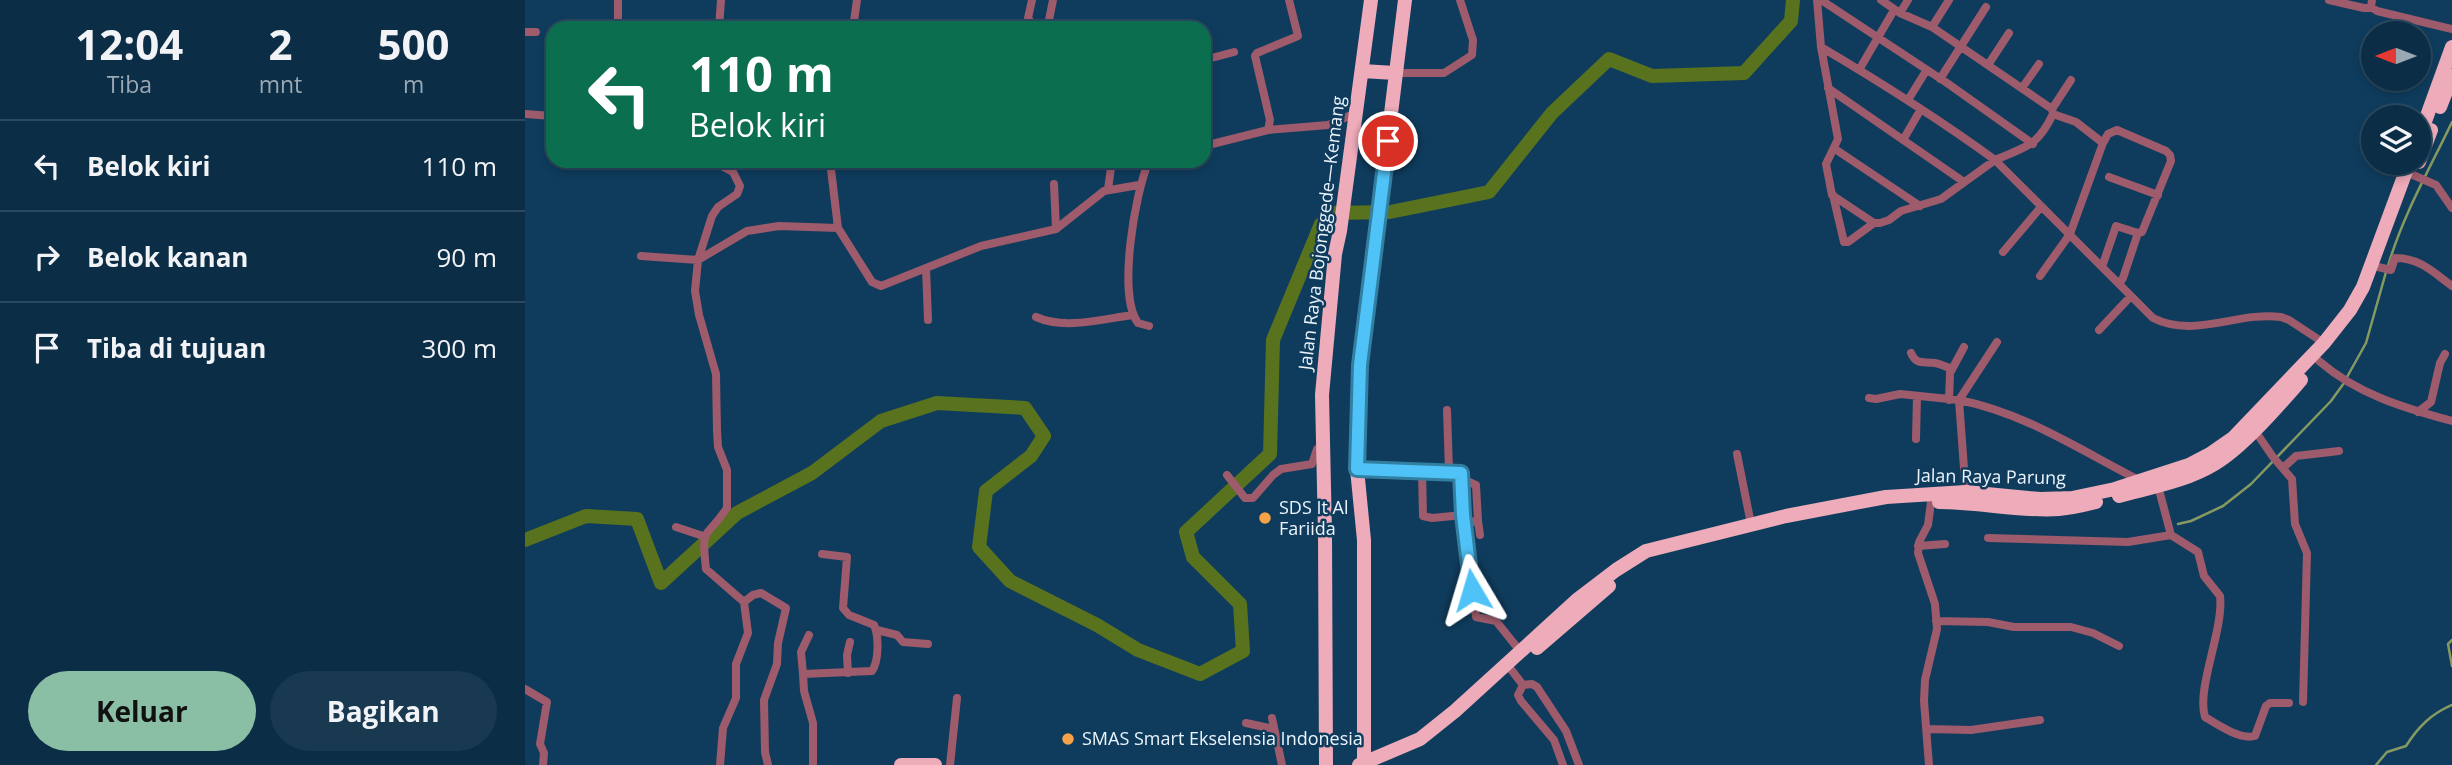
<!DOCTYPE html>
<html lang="id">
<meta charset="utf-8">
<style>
:root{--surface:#0b2d46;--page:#193951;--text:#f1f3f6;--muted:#9aa8b3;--line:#2b495f;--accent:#8abfa5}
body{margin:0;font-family:"Open Sans",sans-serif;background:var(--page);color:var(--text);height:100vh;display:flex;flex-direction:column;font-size:26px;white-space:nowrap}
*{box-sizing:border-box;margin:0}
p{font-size:23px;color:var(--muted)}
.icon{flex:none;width:38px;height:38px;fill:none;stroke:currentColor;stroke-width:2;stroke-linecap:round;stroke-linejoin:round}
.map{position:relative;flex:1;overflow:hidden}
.drawer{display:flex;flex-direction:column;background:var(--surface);width:525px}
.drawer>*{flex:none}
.hud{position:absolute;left:21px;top:21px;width:665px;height:147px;border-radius:21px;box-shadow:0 4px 10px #0003,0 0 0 2px var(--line);background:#0b6e4f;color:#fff;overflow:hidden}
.needle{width:46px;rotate:270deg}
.controls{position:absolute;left:1836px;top:21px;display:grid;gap:14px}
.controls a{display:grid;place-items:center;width:70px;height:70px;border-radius:50%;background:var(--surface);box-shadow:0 4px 10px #0003,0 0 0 2px var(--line);font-size:35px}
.pin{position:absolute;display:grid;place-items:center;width:60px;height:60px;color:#fff;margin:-30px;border:4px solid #fff;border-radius:50%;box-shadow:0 2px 7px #0007}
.me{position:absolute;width:77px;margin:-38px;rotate:353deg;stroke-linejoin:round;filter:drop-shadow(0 0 5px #0008)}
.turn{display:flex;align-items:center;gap:24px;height:147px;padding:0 28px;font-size:32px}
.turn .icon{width:91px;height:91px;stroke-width:2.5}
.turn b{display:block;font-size:49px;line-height:60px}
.eta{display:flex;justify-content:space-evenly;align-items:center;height:119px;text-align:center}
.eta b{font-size:42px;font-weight:700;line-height:49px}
.action{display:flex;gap:14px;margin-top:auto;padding:14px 28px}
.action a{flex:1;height:80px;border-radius:42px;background:var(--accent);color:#111;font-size:28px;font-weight:700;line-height:80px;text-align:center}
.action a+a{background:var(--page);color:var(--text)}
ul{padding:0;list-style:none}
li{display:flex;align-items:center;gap:21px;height:91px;padding:0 28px;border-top:2px solid var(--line)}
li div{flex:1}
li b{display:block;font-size:26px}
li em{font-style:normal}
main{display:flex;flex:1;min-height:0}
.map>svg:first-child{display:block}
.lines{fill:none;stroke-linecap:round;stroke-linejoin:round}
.stream{stroke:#859961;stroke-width:2.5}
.river{stroke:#59721e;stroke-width:14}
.street{stroke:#9e5b6b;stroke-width:8}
.highway{stroke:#eeabb9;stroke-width:14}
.route-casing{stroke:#337fa1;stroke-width:18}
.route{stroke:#4fc3f7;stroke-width:12}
.poi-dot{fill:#f6a247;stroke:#0f3c5d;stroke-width:2.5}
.labels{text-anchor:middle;stroke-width:5;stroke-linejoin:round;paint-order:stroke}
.street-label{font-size:18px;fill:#ebf4fc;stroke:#0f3c5d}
.poi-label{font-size:18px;fill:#ebf4fc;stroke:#0f3c5d;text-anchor:start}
</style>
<main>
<section class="drawer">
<div class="eta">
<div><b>12:04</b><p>Tiba</p></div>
<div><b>2</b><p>mnt</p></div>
<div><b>500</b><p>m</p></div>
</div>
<ul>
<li><svg class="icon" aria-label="left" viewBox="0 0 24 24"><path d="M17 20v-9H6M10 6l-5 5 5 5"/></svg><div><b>Belok kiri</b></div><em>110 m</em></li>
<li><svg class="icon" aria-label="right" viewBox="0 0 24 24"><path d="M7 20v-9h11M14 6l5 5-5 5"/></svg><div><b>Belok kanan</b></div><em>90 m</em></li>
<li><svg class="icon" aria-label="arrive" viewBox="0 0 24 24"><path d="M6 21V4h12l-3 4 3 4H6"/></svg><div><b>Tiba di tujuan</b></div><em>300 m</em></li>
</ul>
<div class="action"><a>Keluar</a><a>Bagikan</a></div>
</section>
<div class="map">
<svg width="1927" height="765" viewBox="0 0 1927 765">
<rect width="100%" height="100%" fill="#0f3c5d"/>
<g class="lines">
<!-- stream -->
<path class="stream" d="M1863 266C1878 215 1904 170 1927 122
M1822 377 1841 343 1861 272
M1653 524 1666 521 1698 506 1726 484 1806 401 1819 383
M1927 640 1923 644 1927 666
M1851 765 1862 752 1881 746C1893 727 1906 714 1927 705"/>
<!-- river -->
<path class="river" d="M0 540 61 516 112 519 136 583 212 513 287 473 356 421 412 403 500 408 519 436 506 456 461 491 454 547 485 581 572 625 613 650 675 674 718 651 715 604 668 557 661 532 745 454 748 340 796 224 809 213 865 212 964 192 1027 113 1084 59 1127 76 1219 73 1266 21 1268 0"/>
<!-- street -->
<path class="street" d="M507 0 503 18 510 28
M1292 0 1296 47 1313 139 1301 164 1307 195 1349 223H1355L1364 220 1376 211 1416 199 1470 160 1628 318C1669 339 1713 311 1756 317L1764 320 1799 343
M1296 0 1422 83 1508 144
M1356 0 1375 13 1407 27 1527 109 1528 114
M1804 0 1839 8H1847
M1847 0 1846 7 1852 11 1927 29
M1375 13 1383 0
M524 20 528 0
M1407 27 1424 0
M93 28V0
M194 28 196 0
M328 28 332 0
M0 32H11
M1296 47C1355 82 1414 119 1470 160 1502 146 1512 147 1528 114L1551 122 1578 143 1583 134 1592 130 1641 151 1645 155 1646 161 1617 232 1613 233 1591 226 1577 267
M679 60 709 52
M1463 65 1484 33
M1334 70 1369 10
M870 73H919L947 55 948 40 935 0
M1415 79 1461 7
M1303 88 1439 182
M1497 88 1514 64
M1383 100 1401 71
M1527 109 1546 80
M0 114 28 116
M743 130 803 125 831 113
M1378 140 1396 109
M679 146 743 130 745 120 730 56 732 53 773 36 764 0
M1310 149 1395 206
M187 161 208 172 215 186 212 194 193 207 187 216 173 260 170 291 174 315 191 374 192 431 193 447 202 470V508C180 541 176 524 181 569L219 602 223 633 211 664V698L198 728 195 765
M305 161 313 228 347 282 356 286 456 246 531 229 579 191 614 185
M624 161C610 192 592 296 613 323L624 326
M1888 175 1911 185 1927 208
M1584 177 1633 195
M529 184 531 229
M583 189 587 161
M1308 195 1319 242H1323L1349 223
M1478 252 1516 207
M116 256 173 260 222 231 254 226 313 228
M1853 267 1866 270 1870 258C1895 258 1908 272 1927 286
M401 268 403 320
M1515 276 1545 234 1578 143
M1594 284 1598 278 1613 233
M511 317C540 330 577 319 608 315
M1574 330 1605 297
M1472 342 1434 400C1500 413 1555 450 1614 480
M1386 353C1392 366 1398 361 1410 363 1416 364 1421 367 1427 369
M1794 361C1832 394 1879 408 1927 421
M1344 398 1351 399 1375 394 1434 400 1441 496
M1424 400 1425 373 1439 347
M922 410 924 471
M1893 412 1906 402 1915 363 1920 354
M1728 428 1748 457 1767 479 1770 524 1782 553 1778 702
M1391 439 1392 396
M1212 454 1226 524
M1758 468 1771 456 1814 451
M832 469 936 473 939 522 951 617 971 621 995 651
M897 470 898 516 907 518 938 515
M702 475 720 498H728L748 475 756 469 787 464 792 449 797 447
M937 479 951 485 953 521
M1633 486 1646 535 1673 552 1679 576 1695 596C1699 630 1671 688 1680 717 1693 725 1715 740 1730 736L1741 706 1745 703H1764
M939 522 953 521 955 535
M151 527 178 536
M1463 538 1603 542 1646 535
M1393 546 1420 544
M219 602 228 595 236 593 261 608 253 643 252 664 239 700 240 752 243 765
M1411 621 1463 622 1489 627H1546L1568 633 1594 646
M352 630 372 635 378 642 403 644
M981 663 998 685
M323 673 322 655 325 642
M278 674 276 652 284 635
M998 685 1007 684 1012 687 1041 731 1054 765
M998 685 993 695 996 701 1029 740 1038 765
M0 689 22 702 15 744 19 753 18 765
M747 718 757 765
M721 723 749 729
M1402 729 1446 730 1515 720
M288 765V723L279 691 278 674 347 671C354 661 354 636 349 625L324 615 318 608 322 557 297 554
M425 765 432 698
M1404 765 1399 701 1400 680 1412 629 1410 604 1393 553 1394 542 1403 525 1406 502"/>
<!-- highway -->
<path class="highway" d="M837 71 870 73
M1915 107 1927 76
M1894 138 1927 47
M1894 162 1906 130
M1594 496C1627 487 1662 481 1691 463 1719 446 1754 405 1776 380
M1414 502C1453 502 1497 512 1534 509 1547 508 1559 505 1571 502
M1012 648 1084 586
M376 765H410
M801 765 800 533 797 395 810 254 815 231 846 0
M834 765 895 739 930 711 1053 599 1091 570 1121 551 1261 516 1361 497 1441 492 1515 499 1547 498 1590 489 1664 465 1685 454 1708 438 1799 343 1825 310 1838 287 1884 163
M839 765V540L832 469V428L835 365 880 0"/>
</g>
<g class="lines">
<!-- route casing -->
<g class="route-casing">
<path id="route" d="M863 141 835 365 832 469 936 473 938 515 947 590"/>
</g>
<!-- route -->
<use href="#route" class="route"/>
</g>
<!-- markers -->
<g class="poi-dot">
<circle cx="740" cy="518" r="7"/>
<circle cx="543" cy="739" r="7"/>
</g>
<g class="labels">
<!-- street labels -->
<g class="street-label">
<text transform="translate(797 233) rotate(-83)" y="6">Jalan Raya Bojonggede—Kemang</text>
<text transform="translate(1466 477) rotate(1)" y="6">Jalan Raya Parung</text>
</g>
<!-- poi labels -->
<g class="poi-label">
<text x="754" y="514">SDS It Al<tspan x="754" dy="21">Fariida</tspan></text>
<text x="557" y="745">SMAS Smart Ekselensia Indonesia</text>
</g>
</g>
</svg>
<div class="controls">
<a><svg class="needle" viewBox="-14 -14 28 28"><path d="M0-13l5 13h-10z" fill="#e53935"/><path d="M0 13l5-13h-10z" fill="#9aa8b3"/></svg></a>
<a><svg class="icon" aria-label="layers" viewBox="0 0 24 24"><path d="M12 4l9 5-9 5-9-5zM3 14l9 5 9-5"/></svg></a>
</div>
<div class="pin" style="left:863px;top:141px;background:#d93025"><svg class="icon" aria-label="arrive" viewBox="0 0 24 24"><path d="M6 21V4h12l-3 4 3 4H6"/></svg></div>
<svg class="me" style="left:947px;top:590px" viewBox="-20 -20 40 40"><path d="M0-17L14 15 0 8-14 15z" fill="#4fc3f7" stroke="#fff" stroke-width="4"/></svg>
<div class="hud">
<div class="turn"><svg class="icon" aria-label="left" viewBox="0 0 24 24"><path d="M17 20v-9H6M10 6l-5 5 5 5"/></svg><div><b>110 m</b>Belok kiri</div></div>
</div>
</div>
</main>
